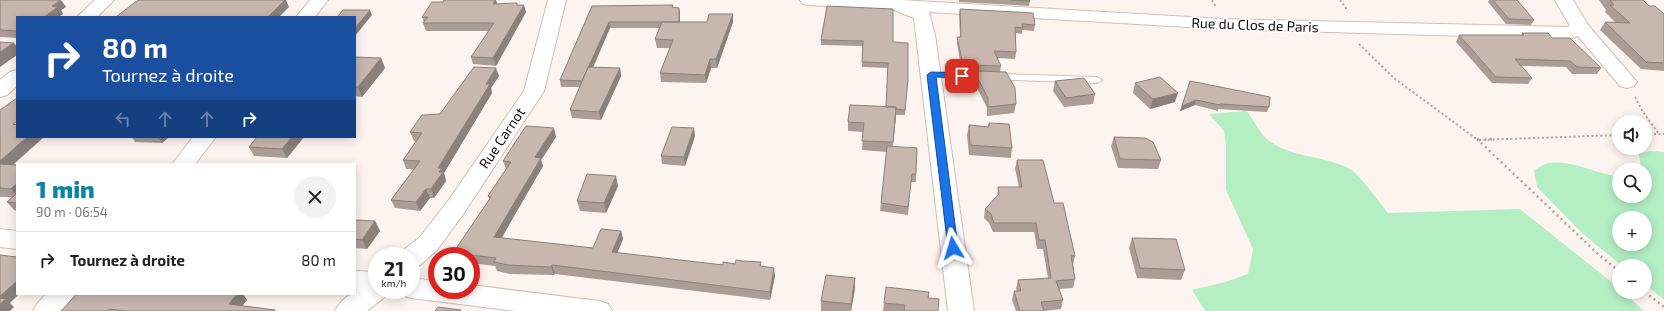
<!DOCTYPE html>
<html lang="fr">
<meta charset="utf-8">
<style>
:root{--surface:#fff;--page:#f2f2f2;--text:#202124;--muted:#757577;--line:#e0e0e0;--accent:#0a85aa}
body{margin:0;font-family:"Exo 2",sans-serif;background:var(--page);color:var(--text);height:100vh;display:flex;flex-direction:column;font-size:15px;white-space:nowrap}
*{box-sizing:border-box;margin:0}
p{font-size:13px;color:var(--muted)}
.icon{flex:none;width:22px;height:22px;fill:none;stroke:currentColor;stroke-width:2;stroke-linecap:round;stroke-linejoin:round}
.map{position:relative;flex:1;overflow:hidden}
.sheet{position:absolute;left:16px;top:163px;width:340px;height:132px;display:flex;flex-direction:column;background:var(--surface);border-radius:0px;box-shadow:0 2px 10px #0003}
.sheet>*{flex:none}
.banner{position:absolute;left:16px;top:16px;width:340px;height:122px;border-radius:0px;box-shadow:0 2px 10px #0003;background:#1a4fa0;color:#fff;overflow:hidden}
.buttons{position:absolute;left:1612px;top:115px;display:grid;gap:8px}
.buttons a{display:grid;place-items:center;width:40px;height:40px;border-radius:50%;background:var(--surface);box-shadow:0 2px 10px #0003;font-size:20px}
.speed{position:absolute;left:368px;top:247px;display:flex;gap:8px;font-size:20px;font-weight:700;text-align:center}
.speed>*{display:grid;place-content:center;width:52px;height:52px;border-radius:50%;background:var(--surface);box-shadow:0 2px 10px #0003;line-height:1}
.speed small{font-size:10px;font-weight:400}
.speed .limit{border:6px solid #d22;background:#fff;color:#111}
.pin{position:absolute;display:grid;place-items:center;width:34px;height:34px;color:#fff;margin:-17px;border-radius:8px;box-shadow:0 2px 6px #0006}
.me{position:absolute;width:44px;margin:-22px;rotate:353deg;stroke-linejoin:round;filter:drop-shadow(0 0 3px #0008)}
.turn{display:flex;align-items:center;gap:14px;height:84px;padding:0 20px;font-size:18px}
.turn .icon{width:52px;height:52px;stroke-width:2.5}
.turn b{display:block;font-size:28px;line-height:34px}
.lanes{display:flex;align-items:center;height:38px;padding:0 20px;background:#0003;justify-content:center;gap:20px;direction:ltr}
.lanes .off{opacity:.35}
.round{display:grid;place-items:center;flex:none;width:42px;height:42px;border-radius:21px;background:var(--page)}
.overview{display:flex;align-items:center;justify-content:space-between;height:68px;padding:0 20px}
h1{font-size:24px;font-weight:800;line-height:30px;color:var(--accent)}
ul{padding:0;list-style:none}
li{display:flex;align-items:center;gap:12px;height:56px;padding:0 20px;border-top:1px solid var(--line)}
li div{flex:1}
li b{display:block;font-size:15px}
li em{font-style:normal}
.map>svg:first-child{display:block}
.green{fill:#b4efc4;fill-rule:evenodd}
.lines{fill:none;stroke-linecap:round;stroke-linejoin:round}
.lane-casing{stroke:#cfbfb7;stroke-width:2}
.street-casing{stroke:#cfbfb7;stroke-width:2}
.path-far1{stroke:#ada5a1;stroke-width:2;stroke-dasharray:2 2.5;stroke-linecap:butt}
.path{stroke:#ada5a1;stroke-width:2.5;stroke-dasharray:2 3.5;stroke-linecap:butt}
.lane{fill:#fff;fill-rule:evenodd}
.street{fill:#fff;fill-rule:evenodd}
.wall{fill:#ab9d96}
.shaded-wall{fill:#8b807a}
.building{fill:#c7b7af;stroke:#8b807a}
.route{fill:#1a73e8;stroke:#114b97}
.labels{text-anchor:middle;stroke-width:4;stroke-linejoin:round;paint-order:stroke}
.street-label{font-size:14px;fill:#110b09;stroke:#fff}
</style>
<div class="map">
<svg width="1664" height="311" viewBox="0 0 1664 311">
<rect width="100%" height="100%" fill="#fef4ef"/>
<!-- green -->
<path class="green" d="M1247 111C1252 118 1257 127 1262 134 1284 159 1322 154 1350 169 1360 175 1380 203 1388 213L1520 209 1619 288V292H1623L1644 311H1205L1192 290 1225 282 1248 274 1253 249 1226 190V145L1224 131 1209 114Z
M1650 151 1664 152V300L1645 284V266H1622L1583 234 1537 187 1534 170C1539 168 1545 163 1551 163 1571 160 1598 174 1619 177V196H1645V170H1641L1639 154ZM1619 218H1645V244H1619Z"/>
<g class="lines">
<!-- lane casing -->
<g class="lane-casing">
<path id="lane" d="M931 72 1097 77 1102 80 1097 83 928 77 926 75Z"/>
</g>
<!-- street casing -->
<g class="street-casing">
<path id="street" d="M95 0H114L97 17H77Z
M310 0H328L315 17H296Z
M548 0H566L544 91 464 213 437 250 420 265 411 267V256H400L402 251 419 238 448 201 524 91Z
M800 0H901L1223 19 1567 27 1570 26 1555 0H1573L1588 25 1637 82 1634 86 1627 88 1620 86 1578 36 1569 39 1223 29 929 12 935 35 974 311H948L914 18 894 10 809 5 803 4Z
M17 70V86L7 95 0 97V80L10 72Z
M193 137H216L195 164H172Z
M0 229 17 231V249L0 247Z
M355 271 377 272V290H389L386 296 367 311H335C339 304 346 294 355 294Z
M411 278 437 281V290H471V285L599 301 608 304 612 311H516L411 298 402 295 399 290H411Z
M46 294H75L62 311H33L37 304Z"/>
</g>
<!-- path-far1 -->
<path class="path-far1" d="M1212 0 1216 7
M1340 0 1348 11
M1359 44 1395 79 1478 140
M1635 97 1643 112 1659 134
M1645 134H1664
M1479 140 1619 135"/>
<!-- path -->
<path class="path" d="M1477 139 1599 255 1619 271
M1479 140 1494 139
M1645 292 1664 307"/>
<!-- lane -->
<use href="#lane" class="lane"/>
<!-- street -->
<use href="#street" class="street"/>
</g>
<!-- wall -->
<path class="wall" d="M0 0 66 7 61 10 63 14 58 17H17V38L0 37Z
M959 0H1029L1030 1 1029 6 959 2Z
M1489 0H1517L1534 20 1531 25 1506 24 1488 2Z
M1599 0H1643L1649 6 1664 14V71L1641 69 1600 30 1605 22 1616 23 1605 12 1606 10Z
M497 4 518 5 526 12 496 66 473 64 471 57 489 31H426L423 23 424 22 422 17Z
M592 6 679 8 680 14V22H707L733 14V22L717 68H711L706 83 661 82 660 73 670 48H657L655 39 660 28H610L593 68H620L621 76 601 120 572 118 570 110 580 87H561L560 80Z
M960 9 1035 25 1034 31 1022 30V34L1016 33V52L1015 59 997 58 1001 66 1000 72 1016 104 1014 113 987 116V108L973 80 974 72H969L967 67H961L957 43V37H960L959 15Z
M1522 33 1552 38 1601 68 1597 74H1572L1566 67 1521 66 1532 78 1528 84 1492 83 1456 42 1459 35H1521Z
M821 40 893 42 908 79 905 115H896L893 147 916 174V182H911L908 215 880 211 887 152 862 150 863 132 848 131V122L886 107 888 68 862 67 863 46 821 45Z
M355 57 381 58 385 68 362 97 355 96Z
M499 76 491 88 492 93 444 173 446 181 434 198H430L420 211 395 208 391 200 414 169H406L403 160 416 141H414L410 132Z
M1055 81 1095 94 1093 104 1064 107 1053 91Z
M1190 81 1269 107 1267 112 1218 109V111L1195 105 1180 111Z
M1135 83 1175 102 1150 109 1133 93Z
M0 110 17 137H44L13 165H17V211L14 210 7 202 12 197H0Z
M989 123 1012 148 1011 158 969 155 967 135 969 125 988 127Z
M695 136 685 166 662 164 661 156Z
M132 137H169L162 143 135 142Z
M304 137 287 158 254 156 249 147Z
M556 137 541 160 543 166 501 238 593 248 621 231 623 239 617 253 723 265 761 266 775 276 770 300 555 274 554 275 510 274 497 271 495 266 471 263V256H454L453 253 490 200 488 196 506 169 503 161Z
M1114 137 1161 160 1158 169 1118 168 1111 146Z
M1017 160 1054 203 1075 256 1073 265 1075 279 1073 288 1059 289 1063 300 1061 309 1044 311H1016L1012 300 1014 291H1017L1016 289 1018 280 1048 278 1043 249H1037L1034 232H993L989 223 984 218 985 209 997 197 998 187H1019L1015 169Z
M618 186 606 213 580 211 577 201Z
M355 220 375 221 380 231 367 249 355 248Z
M1132 238 1185 270 1181 280 1137 278 1129 248Z
M855 278V288L851 311H821V301Z
M77 294H243L247 300 242 306 275 310 276 311H61Z
M928 298 938 311H883L884 303Z"/>
<!-- shaded-wall -->
<path class="shaded-wall" d="M61 0 66 7 61 10 63 14 58 17H44L52 6Z
M285 0H286L289 7 279 17H268Z
M495 0H496L498 6 493 4Z
M524 5 526 12 496 66 493 58Z
M679 8 680 14V28L679 22Z
M370 10 372 15 355 36V28Z
M733 14V22L717 68 716 59Z
M609 22 610 28 584 87 582 81Z
M14 43 17 47V55L0 67V52Z
M381 58 385 68 362 97 358 87Z
M710 59 711 68 706 83 705 75Z
M496 68 499 76 491 88 492 93 444 173 446 181 434 198 431 189 438 168 486 84Z
M620 68 621 76 601 120 599 112Z
M1178 93 1175 102 1150 109 1153 99Z
M1196 100 1195 105 1180 111 1182 106Z
M896 107V117L892 152 893 142Z
M554 128 556 137 541 160 543 166 497 246 494 237 535 157Z
M694 128 695 136 685 166 684 157Z
M27 137H44L3 173 0 169V161Z
M158 137H169L162 143Z
M292 137H304L287 158 282 149Z
M616 176 618 186 606 213 604 203Z
M17 183V196L11 189Z
M426 189 430 198 420 211 416 202Z
M375 221 380 231 367 249 362 240Z
M621 231 623 239 614 261 612 252Z
M552 265 555 274 554 275 551 267Z
M774 268 775 276 770 300V292Z
M855 278V288L851 311V304Z
M17 281V294H19L10 303 14 307 10 311H0V296Z
M237 294H243L247 300 238 311 229 304Z"/>
<!-- building -->
<path class="building" d="M0 0H61L52 6 58 7 44 17H17V31L0 30Z
M138 0H285L268 17H116Z
M444 0H495L493 4 517 3V5H524L493 58 471 57 494 23H423L428 17H422L432 2H443Z
M1011 0H1029L1030 1Z
M1493 0H1517L1534 20 1509 19Z
M1610 0H1643L1649 6H1655L1664 14V63L1646 62 1605 22 1630 23 1610 5H1614Z
M673 5 672 7 679 8V22H609L582 81 560 80 592 6Z
M827 6 893 9V42L908 43V79L905 110 896 109V107H886L888 63 862 62 863 41 821 40Z
M960 9 1033 13 1035 25 1022 24 1023 28 1015 27 1016 52 994 51 1001 66 970 65 967 60H962L957 37H961Z
M343 10H370L355 28V17H337Z
M709 14H733L716 59H710L705 75 660 73 673 40 655 39 662 22H707Z
M1522 33H1548L1552 38H1570L1601 68 1577 67 1570 61 1515 59 1532 78 1496 77 1459 35H1524Z
M0 42 14 43 0 52Z
M355 57 381 58 358 87H355Z
M474 67 496 68 486 84H490L438 168H442L439 172H443L431 189H426L416 202 391 200 420 161 403 160 422 133 410 132 422 115 440 114Z
M588 67 620 68 599 112 570 110Z
M974 71 1006 72 1015 88 1016 104 988 107V98Z
M1160 77 1178 93 1153 99 1135 83Z
M1084 78 1095 94 1066 98 1055 81Z
M1190 81 1270 97 1269 107 1220 104V105L1196 100 1182 106Z
M17 98V122L13 124 17 125V137H27L0 161V110Z
M850 105 896 107 893 142 862 141 864 123 848 122Z
M989 123 1009 124 1012 148 970 145 969 125 989 127Z
M526 126 554 128 535 157 541 158 494 237 593 248 601 229 621 231 612 252 723 265V262L735 264 736 260 742 261 761 262 760 266 774 268 770 292 552 265 551 267 508 265 494 262 496 258 453 253 491 197 488 196 511 162 503 161Z
M672 127 694 128 684 157 661 156Z
M257 137H292L282 149 249 147Z
M1114 137 1145 138 1153 142 1161 160 1120 159Z
M887 146 917 148 916 174H912L908 207 881 203Z
M1017 160H1043L1054 203H1063L1075 256H1071L1075 279 1056 281 1063 300 1041 302 1044 311H1020L1014 291H1021L1018 280 1051 278 1045 240H1039L1036 223H994L991 214 985 209 999 194 998 187H1022Z
M0 164 17 165V183L11 189 0 188Z
M587 174 616 176 604 203 577 201Z
M17 193V203L7 202Z
M355 220 375 221 362 240 355 239Z
M1132 238 1176 239 1185 270 1140 268Z
M0 255 17 257V281L0 296Z
M826 275 855 278 851 304 821 301Z
M886 287 929 292 928 298 939 299 938 311H904L905 305 884 303Z
M77 294H237L229 304 275 310 274 311H125L109 309 108 311H61Z
M0 298 6 299 0 304Z
M438 307 461 310 460 311H435Z"/>
<!-- route -->
<path class="route" d="M931 72 962 73 966 76 962 78 936 77 958 248 953 252 948 248 927 75Z"/>
<g class="labels">
<!-- street labels -->
<g class="street-label">
<text transform="translate(1255 25) rotate(2)" y="5">Rue du Clos de Paris</text>
<text transform="translate(502 138) rotate(-56)" y="5">Rue Carnot</text>
</g>
</g>
</svg>
<div class="buttons">
<a><svg class="icon" aria-label="sound" viewBox="0 0 24 24"><path d="M4 9h4l5-4v14l-5-4H4zM17 9q2 3 0 6"/></svg></a>
<a><svg class="icon" aria-label="search" viewBox="0 0 24 24"><circle cx="10" cy="10" r="6"/><path d="M15 15l6 6"/></svg></a>
<a>+</a>
<a>−</a>
</div>
<div class="speed"><div>21<small>km/h</small></div><div class="limit">30</div></div>
<div class="pin" style="left:962px;top:76px;background:#d93025"><svg class="icon" aria-label="arrive" viewBox="0 0 24 24"><path d="M6 21V4h12l-3 4 3 4H6"/></svg></div>
<svg class="me" style="left:953px;top:248px" viewBox="-20 -20 40 40"><path d="M0-17L14 15 0 8-14 15z" fill="#1a73e8" stroke="#fff" stroke-width="4"/></svg>
<div class="banner">
<div class="turn"><svg class="icon" aria-label="right" viewBox="0 0 24 24"><path d="M7 20v-9h11M14 6l5 5-5 5"/></svg><div><b>80 m</b>Tournez à droite</div></div>
<div class="lanes"><svg class="icon off" aria-label="left" viewBox="0 0 24 24"><path d="M17 20v-9H6M10 6l-5 5 5 5"/></svg><svg class="icon off" aria-label="ahead" viewBox="0 0 24 24"><path d="M12 20V5M6 11l6-6 6 6"/></svg><svg class="icon off" aria-label="ahead" viewBox="0 0 24 24"><path d="M12 20V5M6 11l6-6 6 6"/></svg><svg class="icon" aria-label="right" viewBox="0 0 24 24"><path d="M7 20v-9h11M14 6l5 5-5 5"/></svg></div>
</div>
<section class="sheet">
<div class="overview"><div><h1>1 min</h1><p>90 m · 06:54</p></div><a class="round"><svg class="icon" aria-label="close" viewBox="0 0 24 24"><path d="M6 6l12 12M18 6L6 18"/></svg></a></div>
<ul>
<li><svg class="icon" aria-label="right" viewBox="0 0 24 24"><path d="M7 20v-9h11M14 6l5 5-5 5"/></svg><div><b>Tournez à droite</b></div><em>80 m</em></li>
</ul>
</section>
</div>
